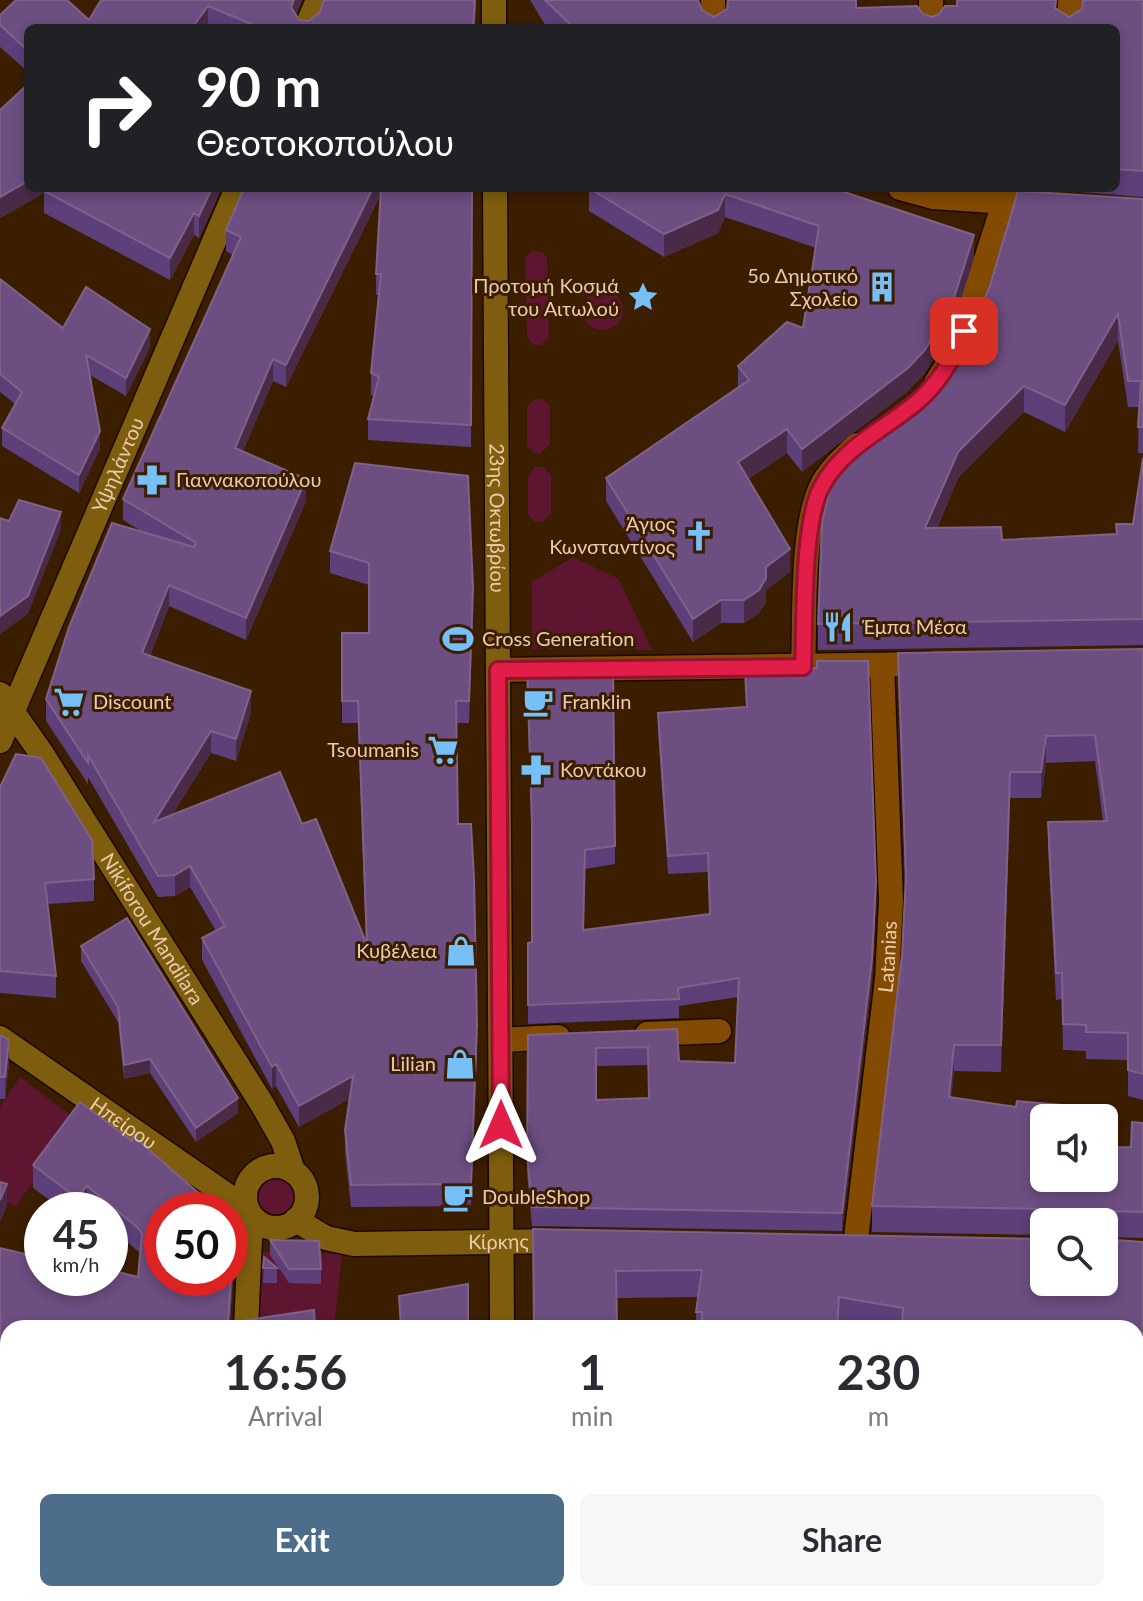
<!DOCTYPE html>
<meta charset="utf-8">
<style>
:root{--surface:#fff;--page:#f7f7f7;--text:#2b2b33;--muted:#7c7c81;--accent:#4d6e8b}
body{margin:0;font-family:Lato,sans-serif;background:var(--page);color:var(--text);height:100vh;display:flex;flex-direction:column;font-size:30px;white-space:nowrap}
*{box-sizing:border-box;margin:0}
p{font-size:26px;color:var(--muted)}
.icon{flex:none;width:44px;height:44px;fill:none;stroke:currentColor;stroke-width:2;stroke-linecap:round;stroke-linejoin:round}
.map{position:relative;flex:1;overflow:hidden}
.sheet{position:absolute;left:0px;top:1320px;width:1144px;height:282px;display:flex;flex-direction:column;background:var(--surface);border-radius:24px 24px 0 0;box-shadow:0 4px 12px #0003}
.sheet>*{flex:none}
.banner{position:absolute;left:24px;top:24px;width:1096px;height:168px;border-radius:12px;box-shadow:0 4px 12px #0003;background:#202124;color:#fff;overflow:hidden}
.buttons{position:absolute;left:1030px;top:1104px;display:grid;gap:16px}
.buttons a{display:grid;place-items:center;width:88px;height:88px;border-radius:12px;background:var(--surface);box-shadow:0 4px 12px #0003;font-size:40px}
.speed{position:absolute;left:24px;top:1192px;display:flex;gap:16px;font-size:40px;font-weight:700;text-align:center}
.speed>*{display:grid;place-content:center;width:104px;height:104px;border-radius:50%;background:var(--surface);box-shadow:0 4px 12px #0003;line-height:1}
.speed small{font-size:20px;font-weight:400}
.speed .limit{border:12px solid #d22;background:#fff;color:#111}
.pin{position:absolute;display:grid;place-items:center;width:68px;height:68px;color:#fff;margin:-34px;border-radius:16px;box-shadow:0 4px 12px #0006}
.me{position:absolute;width:88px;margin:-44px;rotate:0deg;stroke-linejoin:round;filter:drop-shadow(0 0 6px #0008)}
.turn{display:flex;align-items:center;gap:28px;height:168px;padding:0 40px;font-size:36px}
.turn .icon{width:104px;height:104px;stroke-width:2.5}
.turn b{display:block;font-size:56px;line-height:68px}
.eta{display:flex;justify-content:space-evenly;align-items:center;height:136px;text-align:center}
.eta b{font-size:48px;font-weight:700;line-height:56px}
.primary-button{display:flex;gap:16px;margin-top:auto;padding:16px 40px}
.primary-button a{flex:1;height:92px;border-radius:12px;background:var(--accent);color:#fff;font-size:32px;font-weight:700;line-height:92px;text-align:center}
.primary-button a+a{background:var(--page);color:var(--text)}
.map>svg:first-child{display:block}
.green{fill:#5d1530}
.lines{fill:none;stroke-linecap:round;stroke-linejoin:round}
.street-casing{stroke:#1b0900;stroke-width:27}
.secondary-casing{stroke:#1b0900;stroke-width:27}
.street{stroke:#834a03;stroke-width:24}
.secondary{stroke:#7e5e0e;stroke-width:24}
.wall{fill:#5d3f7a;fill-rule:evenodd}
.shaded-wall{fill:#492b47}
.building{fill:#6c4e80;stroke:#806187;stroke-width:2;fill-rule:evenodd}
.route-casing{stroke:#92132f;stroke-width:20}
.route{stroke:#e11d48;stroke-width:14}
.labels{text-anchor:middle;stroke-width:6;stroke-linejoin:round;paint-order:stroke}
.poi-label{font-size:20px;fill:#eccbaf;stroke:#3b1d00;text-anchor:start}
.street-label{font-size:20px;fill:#eccbaf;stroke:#3b1d00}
</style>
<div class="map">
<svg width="1143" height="1601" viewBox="0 0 1143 1601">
<rect width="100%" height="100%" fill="#3b1d00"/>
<!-- green -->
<path class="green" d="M532 251 544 253 547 258 549 337 541 345H534L527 338 525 258Z
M583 310a20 20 0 1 1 40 0a20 20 0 1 1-40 0Z
M535 399H542L550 405V445L541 453H534L527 446V406Z
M535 467H543L551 474V514L542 522H535L528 515V475Z
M573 557 619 579 652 650 532 649V582Z
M20 1077 77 1120 16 1206 0 1200V1107Z
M255 1196a20 20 0 1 1 40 0a20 20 0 1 1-40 0Z
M263 1252 342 1254 335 1322 297 1328H259Z"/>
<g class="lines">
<!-- street casing -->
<g class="street-casing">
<g id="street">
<path d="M713 0 714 28"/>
<path d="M931 0V28"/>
<path d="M1069 28 1070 0"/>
<path d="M900 188 933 197 1021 203"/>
<path d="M936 383 958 347 1004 203"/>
<path d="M803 667C805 619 801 528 821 487 828 471 844 457 857 445"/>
<path d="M498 670 928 664"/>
<path d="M647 1034 719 1031"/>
<path d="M501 1040 558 1037"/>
<path id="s1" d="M855 1247 887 979 891 901 882 665"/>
<path d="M0 1430 8 1431"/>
<path d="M1136 1457 1143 1456"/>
<path d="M0 1488 8 1460"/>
</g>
</g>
<!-- secondary casing -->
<g class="secondary-casing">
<g id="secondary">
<path d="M494 0V28"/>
<path d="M306 28 318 0"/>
<path id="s2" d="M495 188 502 1328"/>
<path id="s3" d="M0 694 42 754 262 1104 283 1141 293 1171"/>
<path id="s4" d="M0 741 237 188"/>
<path id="s5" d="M0 1038 247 1209"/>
<circle cx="276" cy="1197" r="31"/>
<path id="s6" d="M296 1220 326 1238 354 1244 566 1241"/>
<path d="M246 1328 251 1216"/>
<path d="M504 1594V1601"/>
<path d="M233 1601V1594"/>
</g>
</g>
<!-- street -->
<use href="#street" class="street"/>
<!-- secondary -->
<use href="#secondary" class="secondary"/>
</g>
<!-- wall -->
<path class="wall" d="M101 0H302L296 15 299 20 309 21 320 12 324 0H476L475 28H28V72L0 47V15L89 20Z
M530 0H698L702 10 714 17 856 8 923 14 932 17 1057 0 1056 9 1069 17 1143 0V197L1030 188H1116V28H547Z
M0 110 222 188 199 238 194 235 170 280 44 213V193L0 218Z
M244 188H472L471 447 368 440V419L374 396 371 395V373L379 295H376V274L381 194 286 387 273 381 243 451 306 501 246 640 169 606 150 656 251 713 236 761 211 753 172 815 302 824 366 943 358 723H342V633H369V585L330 573V551L355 463 473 610 469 723H456L458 824 477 1047 471 1206 351 1207 345 1152V1130L349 1099 299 1127 276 1086 272 1089 202 960V938L216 931 190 887 175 896 158 897 88 777V784L46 721V699L141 531 123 520V499L233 255 226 251V230Z
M589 188H832L974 258 951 330 925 373 908 391 802 472 787 453 748 479 790 572 766 590V602L759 613 744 623H721L693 642 606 501V478L738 388V366L803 328 816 248 725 217 718 233 664 257 589 211Z
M1143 199V453H1138L1139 407H1128L1118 341 1065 432 1024 412 958 478 937 528 1002 540 1116 534V524H1133L1143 458V645L818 650V624L929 386Z
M0 279 63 328 150 347 126 396 90 375 100 449 79 493 2 446V428L15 404 0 392Z
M1143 649V1100L1128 1096V1060L1086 1059V1051L1063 1050 1062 999 1056 1000 1048 848V822L1103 821 1095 761 1046 763 1041 798H1010L1001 1072 954 1071 951 1097 1061 1118 1044 1178 1131 1147 1143 1123V1238L1104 1237V1222H1044V1235L872 1232V1206L902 955 905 887 898 653Z
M527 666 613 668 615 864 585 869 584 930 710 914 708 872 668 874 658 732V713L746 707 745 671 876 901 872 978 842 1231 532 1226 527 1173 528 1035 677 1029 679 1061 735 1063 738 997 679 1006V1018L528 1024V943L532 942V843ZM648 1065 649 1098 596 1100V1066Z
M0 787 94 879V901L47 904 56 976V998L0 993Z
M81 946 238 1113 196 1142 150 1073 124 1079 118 1022 81 961Z
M0 1035 9 1063 5 1099H0Z
M80 1102 235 1247 230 1323 8 1328V1373L0 1371V1248L42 1278 138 1277 140 1253 110 1227V1210H89L87 1208 86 1210H63L33 1188V1165Z
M533 1229 1143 1242V1411H1141L1137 1418H1136V1328H869L839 1323V1328H696V1312L698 1297 616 1298Z
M270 1240 321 1269V1284L289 1283 270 1255Z
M264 1257 277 1268V1283H263Z
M8 1476V1594L5 1556 0 1555V1479Z
M834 1594H895L897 1601H834Z
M952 1594H1136L1143 1601H955Z"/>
<!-- shaded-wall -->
<path class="shaded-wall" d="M294 0H302L291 28V7Z
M208 6V28H192Z
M28 181V188H53L44 191V193L0 218V197Z
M212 188H222L199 238V216Z
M373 188H382V191L286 387V365Z
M725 194V217L718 233 664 257V234Z
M194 213V235L170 280V258Z
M974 235V258L951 330 925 373 908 391 802 472V449Z
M1118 314V341L1065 432V405Z
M150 329V347L126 396V378Z
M273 359V381L235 470V448Z
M1024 386V412L958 478 925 554V528L958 452Z
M787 429V453L738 485V462Z
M100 431V449L79 493V475Z
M306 479V501L246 640V618Z
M61 512V530L28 614 0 634V616Z
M790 549V572L766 590V602L759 613 744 623V600L766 567Z
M169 585V606L142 675V653Z
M473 588V610L469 723V701Z
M721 600V623L693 642V619Z
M251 691V713L236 761V739Z
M211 731V753L154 844V822Z
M1046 736V763L1041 798V772Z
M1010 772V798L1001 1072V1045Z
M190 866V887L175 896V875Z
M876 882 872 978 842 1231V1213Z
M477 1025V1047L471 1206V1184Z
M9 1040V1063L5 1099V1077Z
M954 1045V1071L949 1123V1097Z
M150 1059V1073L124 1079V1065Z
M276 1064V1086L272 1089V1067Z
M353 1076V1097L299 1127V1106Z
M238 1098V1113L196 1142V1128Z
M7 1184V1207L0 1222V1200Z
M87 1186V1208L86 1210H77V1198Z
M1104 1211V1222H1090L1091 1219Z
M235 1224V1247L229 1328H228Z
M1141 1384V1411L1137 1418V1392Z"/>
<!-- building -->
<path class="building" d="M16 0H67L89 20 101 0H294L291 7 299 20 309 21 320 12 324 0H475L473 28H261L208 6 192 28H28V51L0 25V15Z
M545 0H698L702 10 714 17 727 9 728 0H856V8L917 6 923 14 932 17 939 14 945 6H957V0H1056L1055 8 1069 17 1082 9 1083 0H1143V171L1116 169V28H574Z
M28 84V181L0 197V110Z
M47 188H212L199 216 194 213 170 258 44 191Z
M244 188H373L286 365 273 359 235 448 306 479 246 618 169 585 142 653 251 691 236 739 211 731 154 822 280 772 302 824 316 819 367 945 358 701H342V633H369V563L330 551 355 463 468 476 473 588 469 701H456L458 824H471L474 878 477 1025 471 1184 351 1185 345 1130 353 1076 299 1106 276 1064 272 1067 202 938 225 926 190 866 175 875 158 876 88 755V763L46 699 69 627 112 523 194 547 196 543 123 499 241 237 226 230Z
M381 188H472L471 425 368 419 379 377 371 373 381 274H376Z
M589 188H832L974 235 951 307 925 350 908 368 802 449 787 429 738 462 790 549 766 567V578L759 590 744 600H721L693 619 606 478 749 380 738 366 787 322 803 328 819 226 725 194 718 210 664 234Z
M1018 191 1143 199V427H1138L1141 381H1128L1118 314 1065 405 1024 386 958 452 925 528 1001 527 1002 540 1117 534 1116 524H1133L1143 458V619L818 624 822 523 835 466 863 434 929 386 964 343 989 289Z
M0 279 63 328 86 287 150 329 126 378 86 355 100 431 79 475 2 428 22 392 0 374Z
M19 500 61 512 28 596 0 616V518L9 521Z
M1143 649V1074L1128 1070V1033L1086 1032V1025L1063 1024 1062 973H1056L1048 822 1107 821 1095 735 1046 736 1041 772H1010L1001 1045H954L949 1097 1016 1107 1017 1101 1061 1105 1059 1118H1044V1178H1104V1148L1131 1147 1132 1122 1143 1123V1212L1104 1211 1091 1219 1090 1222H1057V1217L1044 1209 872 1206 902 955 906 876 898 653Z
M817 661H868L876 882 872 959 842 1213 532 1207 527 1154 528 1035 677 1029 679 1061 735 1063 739 978 678 988 679 999 528 1005V943L532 942V825L527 666 613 668 615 846 585 850 583 930 710 914 708 853 668 856 658 713 747 707 745 671 817 668ZM648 1047 649 1098 596 1100V1048Z
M16 754 41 758 92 840 94 879 45 883 56 976 0 971V787Z
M127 918 238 1098 196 1128 150 1059 124 1065 118 1007 81 946Z
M0 1035 9 1040 5 1077H0Z
M80 1102 132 1141V1135L218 1210H162V1278H230V1220L235 1224 228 1323 314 1310 315 1328H8V1350L0 1348V1248L42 1258V1278H110V1270L138 1277 142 1233 137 1227 87 1186 77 1198 33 1165Z
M0 1182 7 1184 0 1200Z
M533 1229 1044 1239V1282H1104V1239L1143 1242V1384H1141L1137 1392H1136V1328H902L903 1308 839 1297 837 1328H702V1312H696L702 1270 616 1271 617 1328H534Z
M270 1240 319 1241 321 1269H289Z
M264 1257 277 1268H263Z
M468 1284V1328H401L399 1296Z
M1136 1458H1143V1601H963L960 1594H1136Z
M8 1476V1534L0 1532V1479Z
M8 1548V1594H204L203 1601H0V1572Z
M288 1594H472V1601H288Z
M540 1594H654V1601H540Z
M838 1594H895L897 1601H841Z"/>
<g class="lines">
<!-- route casing -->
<g class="route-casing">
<path id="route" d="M501 1125 498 670 803 667C805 622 802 522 822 486 843 447 885 429 917 402 939 383 954 358 964 331"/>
</g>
<!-- route -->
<use href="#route" class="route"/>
</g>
<!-- icons -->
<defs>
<g id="building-bare" transform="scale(2.4)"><path d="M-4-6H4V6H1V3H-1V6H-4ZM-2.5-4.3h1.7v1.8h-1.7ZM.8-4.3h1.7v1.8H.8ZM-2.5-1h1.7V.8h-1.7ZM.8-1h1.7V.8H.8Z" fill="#76c0f7" stroke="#3b1d00" stroke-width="2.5" paint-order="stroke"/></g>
<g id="sight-bare" transform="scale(2.4)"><path d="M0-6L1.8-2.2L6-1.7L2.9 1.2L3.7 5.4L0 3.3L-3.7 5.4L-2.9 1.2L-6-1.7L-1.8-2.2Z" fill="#76c0f7" stroke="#3b1d00" stroke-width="2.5" paint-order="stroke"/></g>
<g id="pharmacy-bare" transform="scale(2.4)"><path d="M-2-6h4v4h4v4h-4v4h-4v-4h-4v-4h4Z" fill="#76c0f7" stroke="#3b1d00" stroke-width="2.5" paint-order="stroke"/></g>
<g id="church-bare" transform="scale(2.4)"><path d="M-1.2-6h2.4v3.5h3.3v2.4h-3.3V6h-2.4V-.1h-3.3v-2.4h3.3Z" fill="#76c0f7" stroke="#3b1d00" stroke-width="2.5" paint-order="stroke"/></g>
<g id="restaurant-bare" transform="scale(2.4)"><path d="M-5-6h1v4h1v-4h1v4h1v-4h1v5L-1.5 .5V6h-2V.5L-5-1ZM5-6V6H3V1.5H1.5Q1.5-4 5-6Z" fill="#76c0f7" stroke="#3b1d00" stroke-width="2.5" paint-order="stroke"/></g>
<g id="stadium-bare" transform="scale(2.4)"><path d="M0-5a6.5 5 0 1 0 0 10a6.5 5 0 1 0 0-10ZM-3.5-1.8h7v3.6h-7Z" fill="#76c0f7" stroke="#3b1d00" stroke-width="2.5" paint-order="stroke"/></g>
<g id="supermarket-bare" transform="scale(2.4)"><path d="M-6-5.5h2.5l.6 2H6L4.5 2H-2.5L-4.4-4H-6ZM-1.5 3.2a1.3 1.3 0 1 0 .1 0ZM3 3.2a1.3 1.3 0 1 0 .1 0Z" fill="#76c0f7" stroke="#3b1d00" stroke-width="2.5" paint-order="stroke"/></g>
<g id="cafe-bare" transform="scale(2.4)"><path d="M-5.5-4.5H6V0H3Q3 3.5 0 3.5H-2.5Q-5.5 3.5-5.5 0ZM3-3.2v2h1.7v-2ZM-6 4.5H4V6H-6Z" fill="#76c0f7" stroke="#3b1d00" stroke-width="2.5" paint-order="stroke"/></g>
<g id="shop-bare" transform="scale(2.4)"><path d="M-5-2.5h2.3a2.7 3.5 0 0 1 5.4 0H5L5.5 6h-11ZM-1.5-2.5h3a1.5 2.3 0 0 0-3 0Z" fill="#76c0f7" stroke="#3b1d00" stroke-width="2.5" paint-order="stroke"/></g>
</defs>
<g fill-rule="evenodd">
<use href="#building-bare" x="882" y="287"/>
<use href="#sight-bare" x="643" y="297"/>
<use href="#pharmacy-bare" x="152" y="480"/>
<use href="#church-bare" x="699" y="536"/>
<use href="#restaurant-bare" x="838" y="627"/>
<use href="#stadium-bare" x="458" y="639"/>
<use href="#supermarket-bare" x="69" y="702"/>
<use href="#cafe-bare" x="538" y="702"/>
<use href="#supermarket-bare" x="443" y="750"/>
<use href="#pharmacy-bare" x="536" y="770"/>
<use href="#shop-bare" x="461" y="951"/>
<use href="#shop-bare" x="460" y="1064"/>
<use href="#cafe-bare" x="458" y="1197"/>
</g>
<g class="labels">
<!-- poi labels -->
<g class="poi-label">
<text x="858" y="283" text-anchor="end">5ο Δημοτικό<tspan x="858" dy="23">Σχολείο</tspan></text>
<text x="619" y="293" text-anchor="end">Προτομή Κοσμά<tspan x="619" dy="23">του Αιτωλού</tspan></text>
<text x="176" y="487">Γιαννακοπούλου</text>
<text x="675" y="531" text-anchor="end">Άγιος<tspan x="675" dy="23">Κωνσταντίνος</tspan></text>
<text x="862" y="634">Έμπα Μέσα</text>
<text x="482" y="646">Cross Generation</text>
<text x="93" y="709">Discount</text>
<text x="562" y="709">Franklin</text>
<text x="419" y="757" text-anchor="end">Tsoumanis</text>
<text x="560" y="777">Κοντάκου</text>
<text x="437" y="958" text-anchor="end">Κυβέλεια</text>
<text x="436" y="1071" text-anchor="end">Lilian</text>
<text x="482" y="1204">DoubleShop</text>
</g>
<!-- street labels -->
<g class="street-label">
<text dy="7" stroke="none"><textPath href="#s4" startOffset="300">Υψηλάντου</textPath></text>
<text dy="7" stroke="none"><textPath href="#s2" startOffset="330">23ης Οκτωβρίου</textPath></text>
<text dy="7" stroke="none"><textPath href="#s3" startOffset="280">Nikiforou Mandilara</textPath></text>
<text dy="7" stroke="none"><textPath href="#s1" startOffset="292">Latanias</textPath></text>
<text dy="7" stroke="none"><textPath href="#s5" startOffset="150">Ηπείρου</textPath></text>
<text dy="7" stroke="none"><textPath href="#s6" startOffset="208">Κίρκης</textPath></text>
</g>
</g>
</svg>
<div class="buttons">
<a><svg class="icon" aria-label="sound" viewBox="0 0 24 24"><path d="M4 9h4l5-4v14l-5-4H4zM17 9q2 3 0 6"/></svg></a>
<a><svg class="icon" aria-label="search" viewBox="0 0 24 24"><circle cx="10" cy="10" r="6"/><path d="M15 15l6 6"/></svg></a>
</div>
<div class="speed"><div>45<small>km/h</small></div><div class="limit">50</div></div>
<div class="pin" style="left:964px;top:331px;background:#d93025"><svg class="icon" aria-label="arrive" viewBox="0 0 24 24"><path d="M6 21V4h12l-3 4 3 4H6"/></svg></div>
<svg class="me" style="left:501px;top:1125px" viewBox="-20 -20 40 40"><path d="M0-17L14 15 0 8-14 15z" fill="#e11d48" stroke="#fff" stroke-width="4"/></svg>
<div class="banner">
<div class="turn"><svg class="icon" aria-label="right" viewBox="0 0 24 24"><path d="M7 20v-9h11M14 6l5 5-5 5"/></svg><div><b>90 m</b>Θεοτοκοπούλου</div></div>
</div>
<section class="sheet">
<div class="eta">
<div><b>16:56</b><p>Arrival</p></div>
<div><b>1</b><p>min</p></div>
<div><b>230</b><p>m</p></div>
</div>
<div class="primary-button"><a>Exit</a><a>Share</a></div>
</section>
</div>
